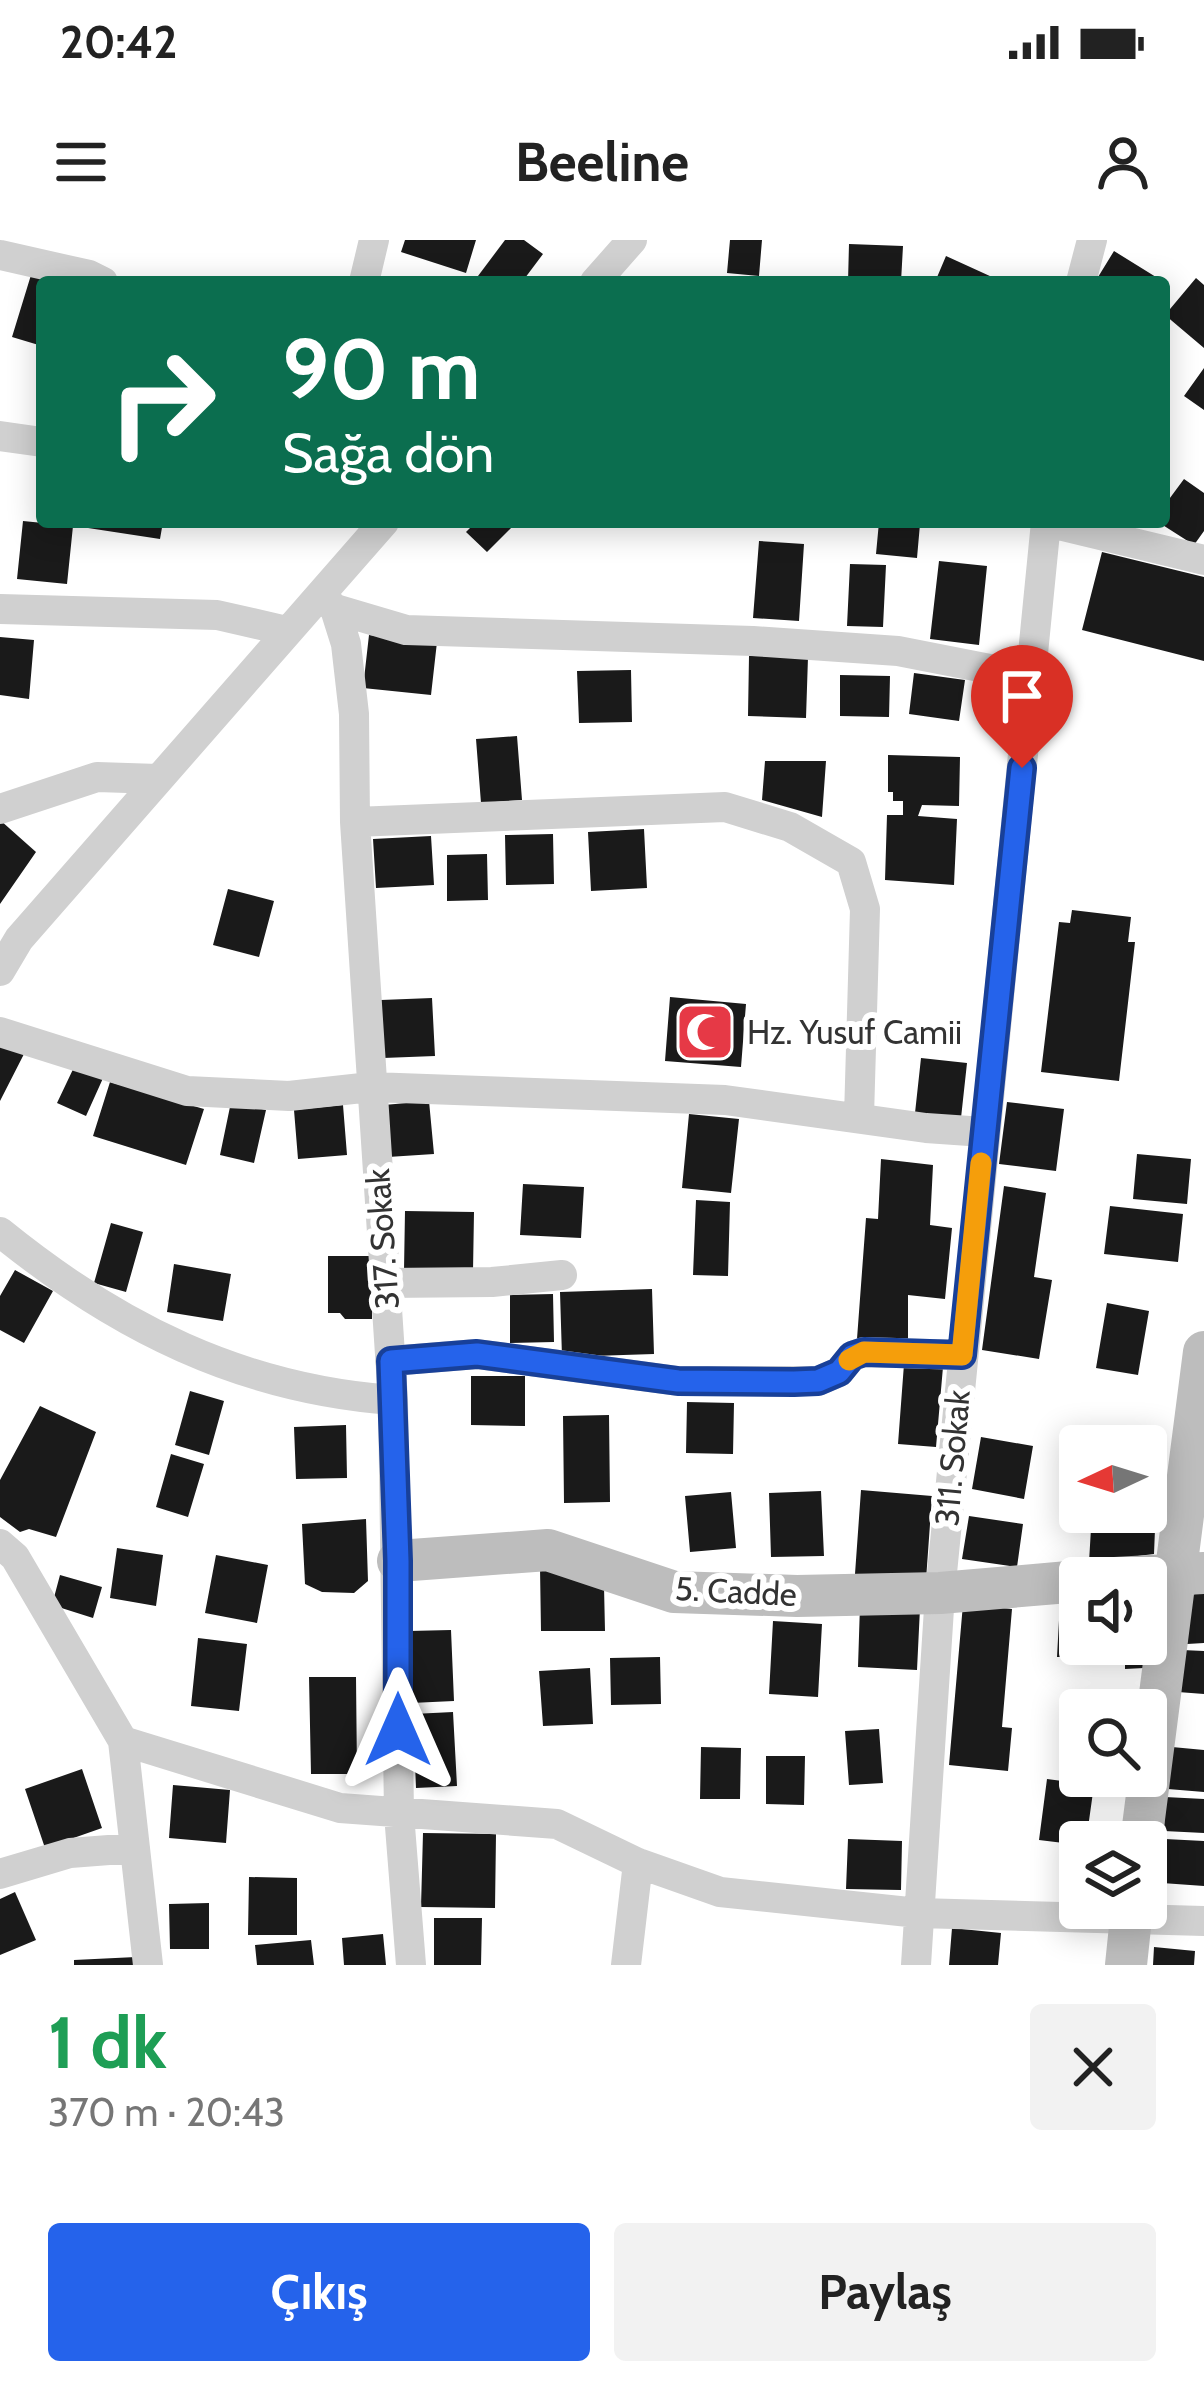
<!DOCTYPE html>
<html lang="tr">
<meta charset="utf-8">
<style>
:root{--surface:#fff;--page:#f2f2f2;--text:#222;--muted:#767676;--accent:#2563eb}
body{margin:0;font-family:Cabin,sans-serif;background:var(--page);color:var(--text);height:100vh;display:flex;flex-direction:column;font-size:45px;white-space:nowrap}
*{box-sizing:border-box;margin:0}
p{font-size:39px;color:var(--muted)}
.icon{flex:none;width:66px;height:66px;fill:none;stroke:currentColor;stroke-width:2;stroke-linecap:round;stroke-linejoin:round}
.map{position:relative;height:1725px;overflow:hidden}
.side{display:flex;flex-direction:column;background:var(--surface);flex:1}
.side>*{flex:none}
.top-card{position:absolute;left:36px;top:36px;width:1134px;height:252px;border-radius:12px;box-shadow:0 6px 30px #0003;background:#0b6e4f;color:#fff;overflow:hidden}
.needle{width:78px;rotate:266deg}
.fabs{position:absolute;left:1059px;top:1185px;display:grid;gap:24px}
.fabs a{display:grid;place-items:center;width:108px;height:108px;border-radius:12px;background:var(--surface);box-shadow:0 6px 30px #0003;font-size:60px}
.pin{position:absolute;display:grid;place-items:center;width:102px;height:102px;color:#fff;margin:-123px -51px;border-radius:50% 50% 50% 0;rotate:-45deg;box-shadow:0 0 12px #0007}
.pin .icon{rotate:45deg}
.me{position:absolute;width:132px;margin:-66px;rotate:0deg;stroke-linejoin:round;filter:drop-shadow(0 0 9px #0008)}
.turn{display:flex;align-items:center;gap:42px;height:252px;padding:0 48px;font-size:54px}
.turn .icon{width:156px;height:156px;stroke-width:2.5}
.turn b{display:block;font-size:84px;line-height:102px}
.round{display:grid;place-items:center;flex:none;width:126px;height:126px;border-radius:12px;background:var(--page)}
.overview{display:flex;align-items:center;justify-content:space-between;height:204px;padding:0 48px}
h1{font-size:72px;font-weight:800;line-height:90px;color:#1e9e55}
.cta{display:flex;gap:24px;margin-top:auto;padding:24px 48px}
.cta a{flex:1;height:138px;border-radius:12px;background:var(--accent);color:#fff;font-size:48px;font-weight:800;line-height:138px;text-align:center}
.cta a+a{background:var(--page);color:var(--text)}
.status{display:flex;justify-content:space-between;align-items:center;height:84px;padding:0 60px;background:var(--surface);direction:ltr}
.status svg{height:33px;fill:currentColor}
header{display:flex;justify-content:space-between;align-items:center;height:156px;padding:0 48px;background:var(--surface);font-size:54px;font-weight:800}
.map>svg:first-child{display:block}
.building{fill:#1a1a1a}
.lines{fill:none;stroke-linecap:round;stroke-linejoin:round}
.street{stroke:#d0d0d0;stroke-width:30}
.secondary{stroke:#bdbdbd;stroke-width:42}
.route-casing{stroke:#184099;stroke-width:30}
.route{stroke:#2563eb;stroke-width:21}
.slow{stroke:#f59e0b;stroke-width:21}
.labels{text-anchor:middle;stroke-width:12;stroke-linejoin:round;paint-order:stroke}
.poi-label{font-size:33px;fill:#333;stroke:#fff;text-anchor:start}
.street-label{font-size:33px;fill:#333;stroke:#fff}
</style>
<div class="status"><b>20:42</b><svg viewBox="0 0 49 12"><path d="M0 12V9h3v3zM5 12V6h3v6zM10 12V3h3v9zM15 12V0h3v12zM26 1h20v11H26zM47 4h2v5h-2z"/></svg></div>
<header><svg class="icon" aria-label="menu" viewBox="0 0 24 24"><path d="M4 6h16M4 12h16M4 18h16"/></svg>Beeline<svg class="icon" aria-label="person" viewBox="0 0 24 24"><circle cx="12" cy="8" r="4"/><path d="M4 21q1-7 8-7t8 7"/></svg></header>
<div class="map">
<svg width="1204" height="1725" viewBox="0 0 1204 1725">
<rect width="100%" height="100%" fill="#fff"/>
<!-- building -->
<path class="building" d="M405 0H476L466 33 401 12Z
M505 0H524L543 14 522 42H485L478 36Z
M730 0H762L759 36 727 33Z
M849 4 903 6 901 42H848Z
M1114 11 1164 42H1095Z
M946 16 1003 42H935Z
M31 35 42 38V106L12 97Z
M1196 38 1204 45V108L1165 75Z
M1204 128V170L1184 156Z
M1184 239 1204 253V291L1194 305 1158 282H1164V266Z
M23 281 73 286 67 344 17 339Z
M89 282H163L160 299 88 288Z
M464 282H517L487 312 466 292 470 288Z
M879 282 920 284 917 318 876 314Z
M759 301 804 304 799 381 753 378Z
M1102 312 1204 337V421L1082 390Z
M939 321 987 326 979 405 930 399Z
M850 324 886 325 883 387 847 386Z
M369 395 437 402 431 455 363 448Z
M0 397 34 400 29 459 0 455Z
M749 416 808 417 806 478 748 476Z
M631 430 632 482 579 483 577 431Z
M914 433 965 440 959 481 909 474Z
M840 435 890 436 889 477 840 476Z
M517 496 522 560 481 563 476 499Z
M888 515 960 517 959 566 922 565 918 576 957 579 954 645 885 640 887 575H903V561H893V552H888Z
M765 521H826L822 577 762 560Z
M0 580 36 612 0 664Z
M644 589 647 648 591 651 588 592Z
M553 594 554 644 506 645 505 595Z
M431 596 434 645 376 648 373 599Z
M487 614 488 660 447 661V615Z
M228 649 274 661 259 717 213 705Z
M1072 670 1131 677 1128 702H1135L1119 841 1041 832 1059 682 1070 683Z
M670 757 746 764 741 827 665 821Z
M432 758 435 816 383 818 381 760Z
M0 801 24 814 0 861Z
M921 818 967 823 961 878 915 873Z
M76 823 104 836 86 876 57 863Z
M110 842 204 869 186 925 93 896Z
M429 861 434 914 388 917 384 865Z
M231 862 266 870 254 923 220 915Z
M1007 862 1064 869 1056 931 999 924Z
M343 865 347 915 298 919 294 870Z
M689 874 739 879 731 953 682 948Z
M1137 914 1191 919 1187 964 1133 959Z
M881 919 933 925 930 985 952 988 945 1059 908 1055V1102L857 1099 866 978 878 979Z
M523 944 584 947 581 998 520 995Z
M1004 946 1046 953 1034 1037 1052 1040 1039 1119 982 1110Z
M696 960 730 962 728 1036 693 1035Z
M1110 966 1183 974 1178 1022 1104 1014Z
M405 971 474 972 473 1031 404 1030Z
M111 983 143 992 126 1052 94 1043Z
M328 1016H372V1079H345L340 1073H328Z
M174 1024 231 1034 223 1081 167 1072Z
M15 1030 53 1051 24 1103 0 1090V1056Z
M652 1049 654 1114 562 1117 560 1052Z
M553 1054 554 1102 510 1103V1055Z
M1107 1063 1149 1071 1138 1135 1096 1128Z
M904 1124 943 1127 936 1207 898 1204Z
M471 1136H525V1186L471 1185Z
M190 1151 224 1161 209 1215 175 1205Z
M687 1162 734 1163 733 1214 686 1213Z
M40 1166 96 1192 56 1297 29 1289 20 1292 0 1277V1240Z
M609 1175 610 1262 564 1263 563 1176Z
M346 1185 347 1238 296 1239 294 1187Z
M981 1197 1033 1206 1024 1259 972 1249Z
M171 1214 204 1224 188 1277 156 1267Z
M1146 1238 1157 1239 1154 1314 1089 1322 1092 1272H1146Z
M861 1250 932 1256 926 1340 855 1334Z
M821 1251 824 1316 771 1317 769 1253Z
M731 1252 736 1308 690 1312 685 1256Z
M969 1276 1023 1284 1017 1327 962 1319Z
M366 1279 368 1341 354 1353 322 1352 305 1344 302 1284Z
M117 1308 163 1315 156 1366 110 1358Z
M216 1315 268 1325 257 1383 205 1373Z
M540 1327 604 1346 605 1391H541Z
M60 1335 102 1347 93 1378 52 1365Z
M1204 1349V1403L1187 1404 1191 1356Z
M1060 1362H1080V1404H1147L1144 1428 1125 1429V1417H1057Z
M963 1364 1012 1369 1002 1487 1012 1488 1008 1531 949 1525Z
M860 1365 920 1368 917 1430 858 1427Z
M773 1381 822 1384 818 1457 769 1454Z
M451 1390 454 1461 411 1463 409 1391Z
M198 1398 247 1404 239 1471 191 1466Z
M1182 1410 1204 1411V1454L1178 1452Z
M660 1417 661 1464 611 1465 610 1418Z
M590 1428 593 1484 543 1486 539 1431Z
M309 1437H356L357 1534H311Z
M453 1472 457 1546 416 1548 413 1474Z
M1077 1487 1080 1536H1130L1128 1549 1094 1545 1086 1602 1080 1605 1039 1600 1047 1539 1070 1542Z
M879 1489 883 1543 849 1545 845 1491Z
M701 1507 741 1508 740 1559H700Z
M1172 1507 1204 1510V1552L1168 1549Z
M766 1516H805L804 1565 766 1564Z
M82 1529 102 1588 45 1608 25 1549Z
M173 1545 230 1550 226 1603 169 1598Z
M1165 1557 1204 1559V1593L1164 1591Z
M423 1593 496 1594 495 1668 421 1667Z
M848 1599 902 1601 901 1650 846 1649Z
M1165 1599 1204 1601V1646L1162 1643Z
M249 1637 297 1638V1695H248Z
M15 1652 36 1700 0 1715V1659Z
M209 1663V1709H170L169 1664Z
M434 1678H482L481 1725H434Z
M952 1688 1001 1693 998 1725H949Z
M383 1694 386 1725H344L342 1698Z
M311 1700 314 1725H257L255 1705Z
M1154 1707 1195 1711 1194 1725H1153Z
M136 1717 137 1725H74V1720Z"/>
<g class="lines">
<!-- street -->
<path class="street" d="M0 15 89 35 103 42
M364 42 374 0
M595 42 632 0
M1081 42 1092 0
M0 196 42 202
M1046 282 1204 320
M320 355 335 369 346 404 354 474 355 582 393 1160 399 1574 411 1725
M0 369 217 375 287 391
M335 369 406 390 753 401 898 411 1031 437
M0 569 97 537 158 539
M355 582 725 567 790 587 851 622 865 669 859 877
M0 731 19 699 384 282
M0 792 187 851 289 856 371 847 725 860 926 888 984 892
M0 992C117 1087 241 1149 393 1160
M385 1043 492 1042 562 1035
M390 1121 477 1114 678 1141H818L839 1132 852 1116 864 1112 962 1115
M0 1304 15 1317 123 1501 148 1725
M123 1501 340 1568 557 1584 638 1623 720 1652 918 1673 1204 1681
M0 1634 70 1613 135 1608
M626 1725 638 1623
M916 1725 940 1353 1046 282"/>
<!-- secondary -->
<path class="secondary" d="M398 1321 548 1310 674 1352 797 1356 940 1353 1080 1341
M1115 1338 1204 1333
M1141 1602 1204 1112
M1126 1725 1132 1668"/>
</g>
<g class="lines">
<!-- route casing -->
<g class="route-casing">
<path id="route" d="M398 1490V1321L391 1121 477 1114 678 1141 794 1142 818 1141 839 1132 852 1116 864 1112 962 1115 1022 528"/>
</g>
<!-- route -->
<use href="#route" class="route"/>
<!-- slow -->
<path class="slow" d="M849 1120 864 1112 962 1115 981 923"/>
</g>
<!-- icons -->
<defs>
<g id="mosque-square" transform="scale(3)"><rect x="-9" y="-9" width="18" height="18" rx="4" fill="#e63946" stroke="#fff"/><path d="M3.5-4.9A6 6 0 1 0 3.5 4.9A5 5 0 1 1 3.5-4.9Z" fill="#fff"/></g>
</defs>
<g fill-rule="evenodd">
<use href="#mosque-square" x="705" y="792"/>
</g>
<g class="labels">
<!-- poi labels -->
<g class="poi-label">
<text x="747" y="804">Hz. Yusuf Camii</text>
</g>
<!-- street labels -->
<g class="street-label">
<text transform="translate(382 999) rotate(-94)" y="12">317. Sokak</text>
<text transform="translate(952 1218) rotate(-85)" y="12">311. Sokak</text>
<text transform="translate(736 1351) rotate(3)" y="12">5. Cadde</text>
</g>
</g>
</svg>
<div class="fabs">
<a><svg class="needle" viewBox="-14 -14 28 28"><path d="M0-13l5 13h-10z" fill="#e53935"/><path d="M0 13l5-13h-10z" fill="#767676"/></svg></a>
<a><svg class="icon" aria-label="sound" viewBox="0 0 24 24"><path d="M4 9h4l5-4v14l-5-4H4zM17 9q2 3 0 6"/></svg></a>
<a><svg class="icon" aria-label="search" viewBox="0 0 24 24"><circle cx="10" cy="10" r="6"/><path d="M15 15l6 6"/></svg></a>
<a><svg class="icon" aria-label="layers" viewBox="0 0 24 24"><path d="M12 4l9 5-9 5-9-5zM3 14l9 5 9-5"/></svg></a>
</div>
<div class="pin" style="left:1022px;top:528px;background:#d93025"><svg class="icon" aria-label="arrive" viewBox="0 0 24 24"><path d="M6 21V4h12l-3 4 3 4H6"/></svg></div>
<svg class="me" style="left:398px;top:1490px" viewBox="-20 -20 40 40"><path d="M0-17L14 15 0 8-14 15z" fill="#2563eb" stroke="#fff" stroke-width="4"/></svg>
<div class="top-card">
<div class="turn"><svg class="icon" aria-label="right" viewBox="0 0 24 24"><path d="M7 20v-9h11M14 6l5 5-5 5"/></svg><div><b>90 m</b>Sağa dön</div></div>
</div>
</div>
<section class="side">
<div class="overview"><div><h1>1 dk</h1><p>370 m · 20:43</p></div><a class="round"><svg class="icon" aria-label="close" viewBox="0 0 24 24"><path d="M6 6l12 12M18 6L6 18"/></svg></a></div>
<div class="cta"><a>Çıkış</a><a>Paylaş</a></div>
</section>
